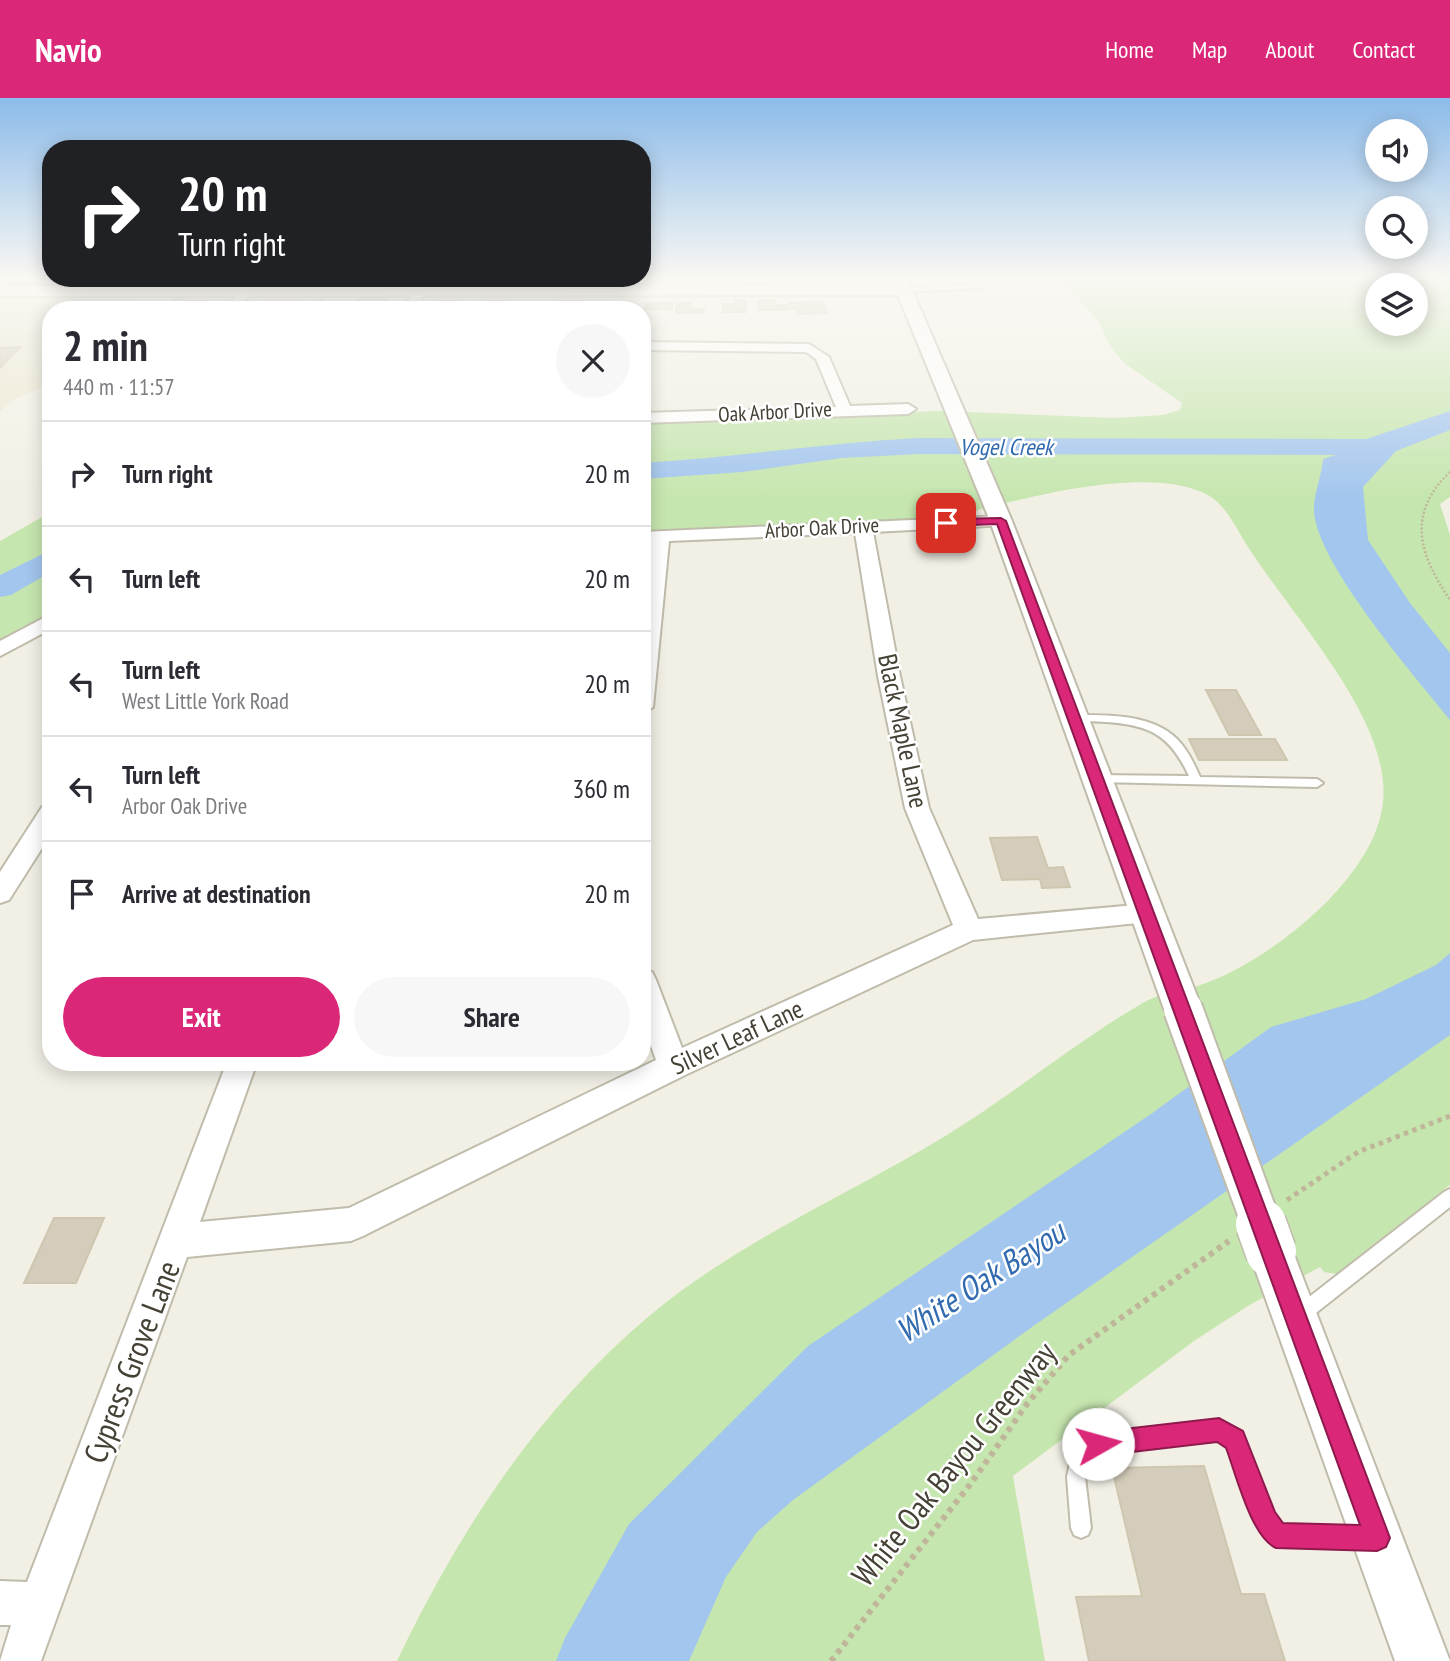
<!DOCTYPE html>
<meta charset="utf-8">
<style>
:root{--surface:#fff;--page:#f7f7f7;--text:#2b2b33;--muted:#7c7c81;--line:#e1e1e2;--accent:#db2777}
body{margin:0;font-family:"PT Sans Narrow",sans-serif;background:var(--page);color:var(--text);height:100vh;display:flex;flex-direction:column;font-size:26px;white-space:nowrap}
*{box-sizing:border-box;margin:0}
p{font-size:23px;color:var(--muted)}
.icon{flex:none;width:38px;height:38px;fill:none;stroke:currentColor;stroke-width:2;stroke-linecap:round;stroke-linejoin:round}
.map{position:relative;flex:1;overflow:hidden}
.sheet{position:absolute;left:42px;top:203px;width:609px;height:770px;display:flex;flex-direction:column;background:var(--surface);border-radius:28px;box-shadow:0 4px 18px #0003}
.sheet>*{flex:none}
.hud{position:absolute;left:42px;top:42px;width:609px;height:147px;border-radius:28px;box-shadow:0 4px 18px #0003;background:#202124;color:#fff;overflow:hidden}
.controls{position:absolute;left:1365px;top:21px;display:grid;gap:14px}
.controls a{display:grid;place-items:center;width:63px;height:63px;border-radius:50%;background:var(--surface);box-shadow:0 4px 18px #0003;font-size:35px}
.pin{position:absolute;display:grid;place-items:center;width:60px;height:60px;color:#fff;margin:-30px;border-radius:14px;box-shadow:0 4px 10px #0006}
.me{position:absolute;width:77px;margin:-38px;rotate:83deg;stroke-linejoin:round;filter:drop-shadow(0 0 5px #0008)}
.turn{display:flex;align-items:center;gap:24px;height:147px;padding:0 21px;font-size:32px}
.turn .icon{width:91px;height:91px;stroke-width:2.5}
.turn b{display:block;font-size:49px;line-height:60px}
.round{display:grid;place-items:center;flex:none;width:74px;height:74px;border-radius:37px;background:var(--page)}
.overview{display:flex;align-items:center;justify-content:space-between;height:119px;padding:0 21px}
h1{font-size:42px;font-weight:700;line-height:52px}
.cta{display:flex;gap:14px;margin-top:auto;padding:14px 21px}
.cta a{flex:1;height:80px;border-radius:42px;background:var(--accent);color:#fff;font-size:28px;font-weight:700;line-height:80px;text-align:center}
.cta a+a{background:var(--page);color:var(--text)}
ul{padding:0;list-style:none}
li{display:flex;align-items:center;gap:21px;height:105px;padding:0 21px;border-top:2px solid var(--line)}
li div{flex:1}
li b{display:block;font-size:26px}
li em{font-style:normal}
header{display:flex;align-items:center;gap:42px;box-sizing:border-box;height:98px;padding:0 35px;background:var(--accent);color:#fff}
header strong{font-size:33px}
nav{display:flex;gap:38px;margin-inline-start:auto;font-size:24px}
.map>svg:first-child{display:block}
.education{fill:#ebe7d0}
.green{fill:#c6e6af;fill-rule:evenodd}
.water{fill:#a3c6ee}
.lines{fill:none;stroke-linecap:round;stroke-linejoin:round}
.stream{stroke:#a3c6ee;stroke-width:3.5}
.river{fill:#a3c6ee;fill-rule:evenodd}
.building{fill:#d4cdbb;stroke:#cec6af;stroke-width:2}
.service-casing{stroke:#c0bcab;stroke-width:4}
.minor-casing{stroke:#c0bcab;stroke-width:4}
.tertiary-casing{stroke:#c0bcab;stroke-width:4}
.path-far2{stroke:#bfb69a;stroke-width:2.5;stroke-dasharray:2 2;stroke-linecap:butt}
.path-far1{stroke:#bfb69a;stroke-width:5;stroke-dasharray:4.5 4.5;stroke-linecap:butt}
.path{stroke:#bfb69a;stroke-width:6;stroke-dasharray:5 5;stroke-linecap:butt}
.service{fill:#fff;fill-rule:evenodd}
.minor{fill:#fff;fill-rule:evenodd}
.tertiary{fill:#fff;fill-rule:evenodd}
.tertiary-bridge-far1-casing{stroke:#c0bcab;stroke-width:42;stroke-linecap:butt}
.tertiary-bridge-casing{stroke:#c0bcab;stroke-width:53;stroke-linecap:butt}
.tertiary-bridge-far1{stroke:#fff;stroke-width:38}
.tertiary-bridge{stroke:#fff;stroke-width:50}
.route{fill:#db2777;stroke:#8e194d;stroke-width:2}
.labels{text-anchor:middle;stroke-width:5;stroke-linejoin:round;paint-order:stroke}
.far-street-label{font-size:21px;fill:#454135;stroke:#fff}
.far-water-label{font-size:23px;font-style:italic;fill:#316aae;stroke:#fff}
.street-label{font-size:26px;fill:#454135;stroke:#fff}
.near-street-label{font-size:32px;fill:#454135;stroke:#fff}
.near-water-label{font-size:33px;font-style:italic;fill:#316aae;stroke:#fff}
</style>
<header>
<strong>Navio</strong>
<nav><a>Home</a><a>Map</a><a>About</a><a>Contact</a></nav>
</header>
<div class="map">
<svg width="1450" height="1563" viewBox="0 0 1450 1563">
<rect width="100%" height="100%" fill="#f2f0e5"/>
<!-- education -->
<path class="education" d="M0 200H135L121 212H51V285L13 302 0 313Z"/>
<!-- green -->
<path class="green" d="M1061 180H1450V399L1440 406 1450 437V1087L1336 1176 1324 1174 1320 1169 1251 1206 1194 1243 1013 1378 1045 1563H397C459 1433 537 1313 648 1219 737 1144 848 1097 947 1037 1014 996 1074 945 1141 906 1160 894 1185 893 1206 885 1272 861 1376 779 1383 704 1392 617 1281 508 1239 434 1231 420 1222 405 1208 397 1153 367 1036 397 978 412L971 419 642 433V323L941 313 1115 320 1163 317 1180 312 1182 305 1124 265 1109 246 1100 226ZM1377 187H1416V226H1377Z
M51 414V516L0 546V443Z"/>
<!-- water -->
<path class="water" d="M1450 313V332L1396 353 1363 389 1368 442 1410 505 1450 555V622C1414 577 1318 467 1314 414 1313 397 1322 378 1323 361L1348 353 1366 341Z
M1450 855V937L1032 1229 793 1402 757 1434 726 1479 689 1563H556L565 1540 629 1426 808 1248 1151 1016 1271 929 1366 901 1436 867Z"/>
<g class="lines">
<!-- stream -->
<path class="stream" d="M334 187 339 180
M313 212 324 199"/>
<!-- river -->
<path class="river" d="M919 340 1371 341 1380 344 1384 349 1380 354 1371 357 919 356 842 360 742 374 642 381V365C735 359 826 345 919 340Z
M51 452V474L11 497 0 499V477Z"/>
</g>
<!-- building -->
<path class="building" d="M176 200H188L185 203H207L200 210H174L179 205H171Z
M359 200H388L385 206 353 210Z
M267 202H297L290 210 261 208Z
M735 202H746V214H723V206H735Z
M758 202H775V207H787V212H759Z
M438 203H455L453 208H462L461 212H433Z
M485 203H506L502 211H481Z
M557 203H581L579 212H545L546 207H556Z
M520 204H544L541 212H517Z
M599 204H631L630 210H597Z
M815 204H824L827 215 798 216 797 211H790L789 205Z
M646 205H672V211H645Z
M677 205H691L690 211H704V215H676Z
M20 249 0 270V250Z
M1206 592H1236L1261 637H1229Z
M1189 641H1275L1287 662H1199Z
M1037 739 1048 770 1063 769 1070 789 1042 790 1040 781 1002 782 990 740Z
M54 1120H104L76 1185H24Z
M1204 1368 1241 1496H1264L1285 1563H1089L1076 1499 1142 1498 1112 1370Z"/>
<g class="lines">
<!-- service casing -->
<g class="service-casing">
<path id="service" d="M8 180 49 182 59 180 50 186 10 183Z
M977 180H983L986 185 981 190 904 194 901 192 904 190 977 187 980 185Z
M1076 617C1108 617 1152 616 1177 641 1187 651 1194 665 1200 679L1317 681 1323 685 1317 689 1098 684 1092 680 1094 677 1189 678C1170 637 1150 627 1106 624 1095 623 1083 624 1072 622L1071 620 1072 618Z
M1450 1091V1109L1307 1222 1301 1225 1295 1222 1292 1216 1295 1210 1444 1094Z
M1219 1323 1242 1335 1272 1416 1281 1427 1366 1430 1373 1433 1376 1440 1373 1447 1366 1450 1276 1447C1255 1438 1237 1371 1228 1348L1217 1341 1101 1355 1088 1363 1085 1379 1091 1430 1088 1437 1081 1440 1074 1437 1071 1430 1067 1379 1073 1350 1099 1337Z"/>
</g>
<!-- minor casing -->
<g class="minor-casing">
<path id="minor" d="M417 188 427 191 415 212H402Z
M244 190 254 193 237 212H224Z
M642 244 809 246 829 259 850 308 908 306 916 311 908 316 642 325V315L836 309 816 261 806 254 642 252Z
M1001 418 1007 419 1010 423 1007 427 873 434 900 578 929 710 978 821 1147 806 1157 809 1161 816 1157 823 973 842 685 977 363 1138 351 1143 187 1159 41 1563H0L11 1527H0V1483L27 1484 227 964H257L200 1124 349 1110 656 962 642 922V870L652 874 656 882 682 950 953 827 905 710 878 578 855 435 669 443 653 609 642 616V513L650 444H642V434Z
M51 516V531L0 558V543Z
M51 706V736L9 802 0 805V774L42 709Z"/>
</g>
<!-- tertiary casing -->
<g class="tertiary-casing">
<path id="tertiary" d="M891 180H907L1012 423 1202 911 1196 922 1183 926 1170 922 1164 911 990 423 898 197 0 198V188L894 187Z
M1271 1132 1287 1138 1293 1154 1450 1563H1395L1249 1154 1255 1138Z"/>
</g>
<!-- path-far2 -->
<path class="path-far2" d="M1450 374C1406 416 1419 456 1450 502"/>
<!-- path-far1 -->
<path class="path-far1" d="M1287 1102 1358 1054 1450 1018"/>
<!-- path -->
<path class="path" d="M831 1563 972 1384 1027 1306 1069 1257 1229 1143"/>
<!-- service -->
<use href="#service" class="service"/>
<!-- minor -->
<use href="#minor" class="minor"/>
<!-- tertiary -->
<use href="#tertiary" class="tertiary"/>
<!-- tertiary-bridge-far1 casing -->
<g class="tertiary-bridge-far1-casing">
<path id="tertiary-bridge-far1" d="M1183 911 1262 1128"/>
</g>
<!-- tertiary-bridge casing -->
<g class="tertiary-bridge-casing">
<path id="tertiary-bridge" d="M1261 1126 1271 1154"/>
</g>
<!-- tertiary-bridge-far1 -->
<use href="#tertiary-bridge-far1" class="tertiary-bridge-far1"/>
<!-- tertiary-bridge -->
<use href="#tertiary-bridge" class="tertiary-bridge"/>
</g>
<!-- sky -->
<linearGradient id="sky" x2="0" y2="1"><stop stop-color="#8cbbea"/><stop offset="0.45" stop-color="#f9f8f3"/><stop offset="1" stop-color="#f9f8f3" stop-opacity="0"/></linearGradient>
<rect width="1450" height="399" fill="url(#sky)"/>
<!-- route -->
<path class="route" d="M1001 420 1006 423 1390 1440 1386 1449 1377 1453 1276 1450C1251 1439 1236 1376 1226 1350L1217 1344 1098 1358 1090 1355 1086 1346 1090 1338 1098 1334 1219 1320 1243 1333 1275 1414 1283 1425 1360 1427 997 426 946 428 940 425 946 421Z"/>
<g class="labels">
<!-- far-street labels -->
<g class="far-street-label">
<text transform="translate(775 314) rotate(-3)" y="7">Oak Arbor Drive</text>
<text transform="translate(822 430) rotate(-3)" y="7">Arbor Oak Drive</text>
</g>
<!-- far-water labels -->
<g class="far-water-label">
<text x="1006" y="357">Vogel Creek</text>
</g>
<!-- street labels -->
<g class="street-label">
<text transform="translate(903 633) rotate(78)" y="9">Black Maple Lane</text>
<text transform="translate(737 939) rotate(-25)" y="9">Silver Leaf Lane</text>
</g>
<!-- near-street labels -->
<g class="near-street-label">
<text transform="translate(132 1264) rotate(-69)" y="11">Cypress Grove Lane</text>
<text transform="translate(954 1366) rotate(-51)" y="11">White Oak Bayou Greenway</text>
</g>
<!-- near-water labels -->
<g class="near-water-label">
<text transform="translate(980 1183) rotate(-33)" y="12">White Oak Bayou</text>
</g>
</g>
</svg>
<div class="controls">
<a><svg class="icon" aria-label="sound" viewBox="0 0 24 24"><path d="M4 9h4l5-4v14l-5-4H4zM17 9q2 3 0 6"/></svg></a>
<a><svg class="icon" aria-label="search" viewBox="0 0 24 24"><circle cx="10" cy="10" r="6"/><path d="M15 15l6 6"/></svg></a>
<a><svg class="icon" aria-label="layers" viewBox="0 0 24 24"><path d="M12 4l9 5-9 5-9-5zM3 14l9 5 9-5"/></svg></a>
</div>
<div class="pin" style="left:946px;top:425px;background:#d93025"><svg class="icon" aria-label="arrive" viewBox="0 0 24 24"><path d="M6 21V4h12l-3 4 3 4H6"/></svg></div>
<svg class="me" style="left:1098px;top:1346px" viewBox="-20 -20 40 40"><circle r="19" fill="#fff"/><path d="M0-13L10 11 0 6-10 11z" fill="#db2777"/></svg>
<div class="hud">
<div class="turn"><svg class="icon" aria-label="right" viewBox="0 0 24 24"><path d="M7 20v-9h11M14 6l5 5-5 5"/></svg><div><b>20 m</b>Turn right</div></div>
</div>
<section class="sheet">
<div class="overview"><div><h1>2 min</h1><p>440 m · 11:57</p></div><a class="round"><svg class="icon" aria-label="close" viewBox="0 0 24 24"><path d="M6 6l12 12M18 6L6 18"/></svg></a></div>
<ul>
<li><svg class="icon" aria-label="right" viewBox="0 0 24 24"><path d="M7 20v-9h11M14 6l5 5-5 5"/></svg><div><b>Turn right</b></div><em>20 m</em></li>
<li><svg class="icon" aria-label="left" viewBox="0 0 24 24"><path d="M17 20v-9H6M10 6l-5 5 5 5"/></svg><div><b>Turn left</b></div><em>20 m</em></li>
<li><svg class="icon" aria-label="left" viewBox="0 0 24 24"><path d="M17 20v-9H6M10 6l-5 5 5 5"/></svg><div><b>Turn left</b><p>West Little York Road</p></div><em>20 m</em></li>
<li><svg class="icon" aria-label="left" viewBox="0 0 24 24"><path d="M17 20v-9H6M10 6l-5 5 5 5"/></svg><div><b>Turn left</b><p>Arbor Oak Drive</p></div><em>360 m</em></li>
<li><svg class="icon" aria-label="arrive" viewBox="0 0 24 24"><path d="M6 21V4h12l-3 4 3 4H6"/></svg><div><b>Arrive at destination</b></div><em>20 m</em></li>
</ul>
<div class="cta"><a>Exit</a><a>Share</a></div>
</section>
</div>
